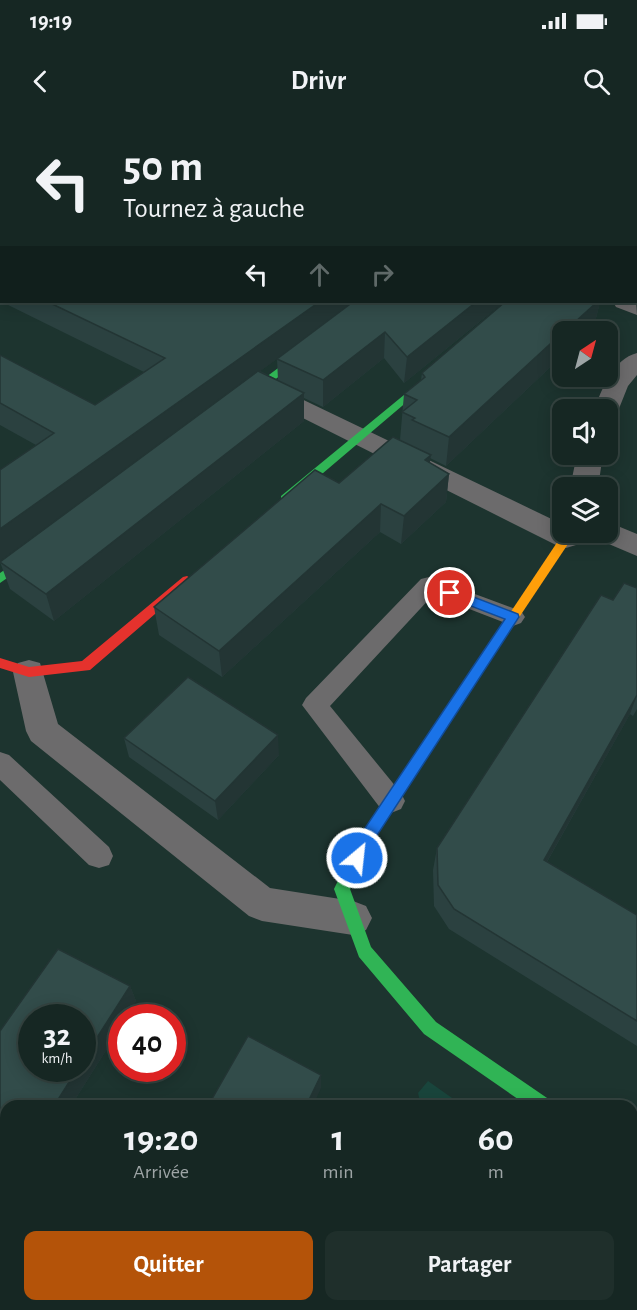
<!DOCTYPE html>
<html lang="fr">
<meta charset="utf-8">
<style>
:root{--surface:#162723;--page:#1f2f2b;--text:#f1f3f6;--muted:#9ea5a6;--line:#354441;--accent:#b45309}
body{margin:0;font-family:"Alegreya Sans",sans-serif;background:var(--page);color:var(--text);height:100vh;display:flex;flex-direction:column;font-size:22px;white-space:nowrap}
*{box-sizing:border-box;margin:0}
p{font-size:20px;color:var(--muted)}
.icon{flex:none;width:33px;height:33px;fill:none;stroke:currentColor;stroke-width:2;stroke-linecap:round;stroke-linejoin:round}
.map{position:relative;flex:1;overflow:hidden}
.details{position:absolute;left:0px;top:980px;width:638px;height:212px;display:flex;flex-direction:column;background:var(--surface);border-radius:18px 18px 0 0;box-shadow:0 3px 15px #0003,0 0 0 2px var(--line)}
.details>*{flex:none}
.guide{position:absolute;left:0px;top:0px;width:638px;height:183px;box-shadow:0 3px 15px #0003,0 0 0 2px var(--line);background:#162723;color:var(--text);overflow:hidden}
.needle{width:39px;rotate:36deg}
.buttons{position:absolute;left:552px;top:201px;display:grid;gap:12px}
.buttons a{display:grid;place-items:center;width:66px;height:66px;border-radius:12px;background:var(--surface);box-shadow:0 3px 15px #0003,0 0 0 2px var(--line);font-size:30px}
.speed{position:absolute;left:18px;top:884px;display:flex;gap:12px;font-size:30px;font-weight:700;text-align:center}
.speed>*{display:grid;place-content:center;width:78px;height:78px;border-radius:50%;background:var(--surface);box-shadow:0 3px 15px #0003,0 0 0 2px var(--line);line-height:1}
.speed small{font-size:15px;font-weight:400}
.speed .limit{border:9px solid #d22;background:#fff;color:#111}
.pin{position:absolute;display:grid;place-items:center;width:51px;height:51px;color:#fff;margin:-26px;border:3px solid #fff;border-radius:50%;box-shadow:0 2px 6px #0007}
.me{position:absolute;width:66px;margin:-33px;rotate:28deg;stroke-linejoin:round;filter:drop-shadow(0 0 4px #0008)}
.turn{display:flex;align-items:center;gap:21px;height:126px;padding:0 24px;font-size:27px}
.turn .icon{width:78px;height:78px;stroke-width:2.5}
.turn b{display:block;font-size:42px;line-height:51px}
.lanes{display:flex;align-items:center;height:57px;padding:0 24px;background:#0003;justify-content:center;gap:30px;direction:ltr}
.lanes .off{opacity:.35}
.eta{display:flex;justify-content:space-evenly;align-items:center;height:102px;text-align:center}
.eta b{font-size:36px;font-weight:700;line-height:42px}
.primary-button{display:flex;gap:12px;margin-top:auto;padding:12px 24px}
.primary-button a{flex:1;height:69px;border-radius:12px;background:var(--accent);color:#fff;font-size:24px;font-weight:700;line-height:69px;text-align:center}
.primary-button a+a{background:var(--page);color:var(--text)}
.status{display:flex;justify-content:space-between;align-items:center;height:42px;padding:0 30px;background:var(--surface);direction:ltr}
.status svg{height:16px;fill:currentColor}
header{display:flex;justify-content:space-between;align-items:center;height:78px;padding:0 24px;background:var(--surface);font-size:27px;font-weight:700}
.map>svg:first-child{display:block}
.built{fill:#19453c}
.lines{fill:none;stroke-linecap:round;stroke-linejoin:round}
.lane{fill:#6c6b6c;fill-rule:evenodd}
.street{fill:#6c6b6c;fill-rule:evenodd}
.fast{fill:#30b455;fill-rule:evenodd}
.slow{fill:#ff9f0a;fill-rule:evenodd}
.jam{fill:#e5322d;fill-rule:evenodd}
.wall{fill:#2b4140;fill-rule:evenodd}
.shaded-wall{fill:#233534}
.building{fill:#324c4a;stroke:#233534;stroke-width:1.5}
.route{fill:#1a73e8;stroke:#114b97;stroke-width:1.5}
</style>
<div class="status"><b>19:19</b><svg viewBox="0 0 49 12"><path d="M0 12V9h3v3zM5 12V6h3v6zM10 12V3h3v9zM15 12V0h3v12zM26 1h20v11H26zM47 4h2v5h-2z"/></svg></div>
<header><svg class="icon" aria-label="back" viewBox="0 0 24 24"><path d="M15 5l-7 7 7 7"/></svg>Drivr<svg class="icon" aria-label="search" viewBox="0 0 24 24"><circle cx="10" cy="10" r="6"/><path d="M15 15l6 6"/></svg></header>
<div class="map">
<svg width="637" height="1190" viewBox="0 0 637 1190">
<rect width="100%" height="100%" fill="#1d342f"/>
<!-- built -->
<path class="built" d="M428 961 462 985H421L418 973Z
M632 1105 637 1109V1186L633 1190H322L325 1185H632Z"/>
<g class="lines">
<!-- lane -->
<path class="lane" d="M429 457 521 491 525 497 521 503 513 506 433 475 330 586 401 673 405 681 401 689 391 693 381 689 302 585 306 578 421 459Z
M0 632 9 635 109 727 113 736 109 745 99 748 89 745 0 660Z"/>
<!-- street -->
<path class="street" d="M636 179 637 195 616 187 613 182H636Z
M637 233V255L628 266 616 296 608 298V290H594C602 269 613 239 637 233Z
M264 261 562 404V412H577L580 418 576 425 566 428 556 425 255 274 252 269 255 264Z
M577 334H603L598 368H570Z
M608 402 637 414V436L597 419 593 412H608Z
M29 540 40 543 58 604 270 768 353 781 366 786 372 798 366 810 353 815 262 801 249 796 31 621 26 611 13 552 18 543Z
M632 1023 637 1025V1071L632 1069Z"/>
<!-- fast -->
<path class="fast" d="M367 182H377L239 287H231V283Z
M438 247 442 248V252L289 382H281V376Z
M42 424 48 428 46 431 0 463V453Z
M508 500 514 505 512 508 369 726 350 769 371 827 436 902 550 980 553 986H528L424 914 359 837 334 769 359 717 504 502Z"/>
<!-- slow -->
<path class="slow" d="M564 412H576L512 508H504L502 505Z"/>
<!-- jam -->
<path class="jam" d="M187 456 193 460 191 463 90 550 29 557 0 548V538L29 547 82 541 183 457Z"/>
</g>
<!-- wall -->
<path class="wall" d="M0 0H637V35L636 34V2H2V182H504L404 263 384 238 323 287 304 278V301L54 501 10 469 0 442 71 389 0 441V350L36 325 0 305V235L95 285 144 252 0 181ZM293 227 277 239 278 260 260 251Z
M505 182H600L594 206 588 212H562V236L446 346 430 338V343L449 354 446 382 401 424 380 412 222 557 159 515 154 487 315 350 339 363 393 317 400 320 404 274 421 260 422 253Z
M637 468V589L633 596 630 594 547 742 637 795V926L449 809 434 786 433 750 437 728 613 480Z
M124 618 279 635 218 700 129 637Z
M130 866 136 881 126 897H122V905L71 986H6V1010L0 1007V911Z"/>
<!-- shaded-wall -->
<path class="shaded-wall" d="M319 182H355L0 441V409Z
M476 182H504L404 263 407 237Z
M597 182H600L594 206 588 212H564Z
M385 212 384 238 323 287V260Z
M562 213V236L446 346 449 317Z
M304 273V301L54 501 46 474Z
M431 335 427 363 425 340Z
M449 354 446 382 401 424 404 396Z
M381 384 380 412 222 557 219 531Z
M637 575 630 594 536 761 544 740Z
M278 615 279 635 218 700 215 681Z
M130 866 136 881 126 897H122V905L71 986H54L78 948H82V941Z
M321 955V968L313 986H306Z"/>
<!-- building -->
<path class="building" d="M0 0H604L602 2H2V159L0 158Z
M608 0H637V8H636V2H613Z
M48 182H319L0 409V350L54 313 0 283V235L95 285 165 238Z
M353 182H476L407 237 385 212 323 260 277 239Z
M505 182H597L564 212H562V213L449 317 412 300 415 298 402 292 417 280 404 274 425 257 422 253Z
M258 251 304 273 46 474 0 442Z
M393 317 431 335 425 340 449 354 404 396 381 384 219 531 154 487 315 350 339 363Z
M624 463 637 468V575L544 740 637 795V901L454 789 438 765 437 728 601 475 613 480Z
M188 557 278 615 215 681 124 618Z
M58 829 130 866 82 941V897H32V948H78L54 986H6V1004L0 1001V911Z
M248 916 321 955 306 986H208Z
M93 1185H177L185 1190H91Z"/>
<!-- route -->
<path class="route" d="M450 468 518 494 519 497 370 726 362 742 357 744 349 738 359 717 505 499 445 476V470Z"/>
</svg>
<div class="buttons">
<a><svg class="needle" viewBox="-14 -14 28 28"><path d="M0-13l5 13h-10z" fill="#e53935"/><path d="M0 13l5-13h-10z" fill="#9ea5a6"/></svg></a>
<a><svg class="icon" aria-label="sound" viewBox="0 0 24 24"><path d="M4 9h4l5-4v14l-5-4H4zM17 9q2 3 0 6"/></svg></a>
<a><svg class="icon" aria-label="layers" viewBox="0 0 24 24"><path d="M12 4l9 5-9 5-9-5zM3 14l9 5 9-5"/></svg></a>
</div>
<div class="speed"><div>32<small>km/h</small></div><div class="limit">40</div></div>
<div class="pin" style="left:450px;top:473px;background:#d93025"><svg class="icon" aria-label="arrive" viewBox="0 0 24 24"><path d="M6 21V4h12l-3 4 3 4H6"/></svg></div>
<svg class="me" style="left:357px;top:738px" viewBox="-20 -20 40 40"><circle r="17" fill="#1a73e8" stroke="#fff" stroke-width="3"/><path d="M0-11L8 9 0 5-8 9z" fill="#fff"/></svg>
<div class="guide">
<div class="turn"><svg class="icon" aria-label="left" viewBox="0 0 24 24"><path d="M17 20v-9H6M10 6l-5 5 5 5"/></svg><div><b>50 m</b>Tournez à gauche</div></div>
<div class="lanes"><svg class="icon" aria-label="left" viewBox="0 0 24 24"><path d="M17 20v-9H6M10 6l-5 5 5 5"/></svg><svg class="icon off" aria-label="ahead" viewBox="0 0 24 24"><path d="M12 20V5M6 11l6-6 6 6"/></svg><svg class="icon off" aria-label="right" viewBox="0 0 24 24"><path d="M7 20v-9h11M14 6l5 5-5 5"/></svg></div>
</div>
<section class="details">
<div class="eta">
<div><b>19:20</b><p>Arrivée</p></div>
<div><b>1</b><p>min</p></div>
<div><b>60</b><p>m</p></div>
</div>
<div class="primary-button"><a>Quitter</a><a>Partager</a></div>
</section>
</div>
